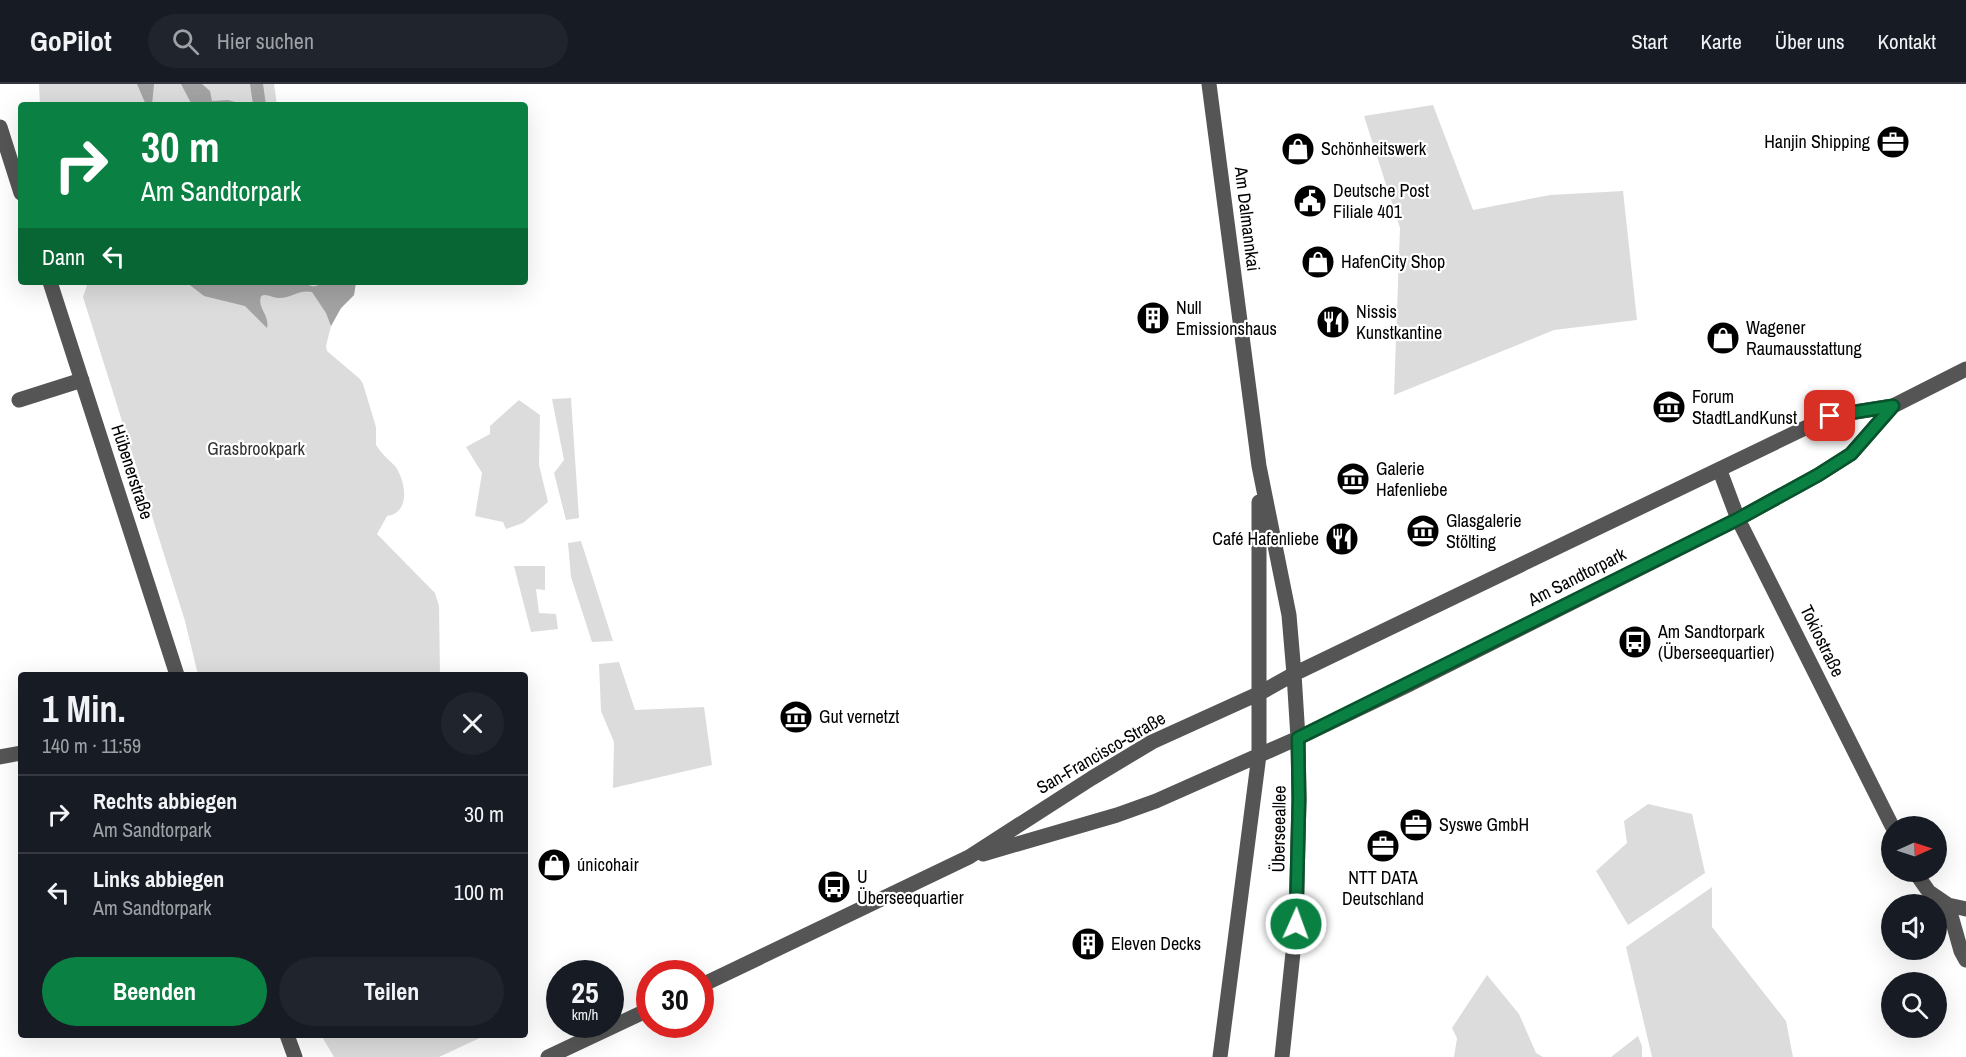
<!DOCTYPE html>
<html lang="de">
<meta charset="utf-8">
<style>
:root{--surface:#171b24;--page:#20242c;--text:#f1f3f6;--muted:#9ea1a6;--line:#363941;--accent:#0b8043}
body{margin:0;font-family:"Archivo Narrow",sans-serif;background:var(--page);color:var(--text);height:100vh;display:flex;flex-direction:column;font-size:22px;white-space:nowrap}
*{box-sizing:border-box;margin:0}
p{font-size:20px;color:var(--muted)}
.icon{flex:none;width:33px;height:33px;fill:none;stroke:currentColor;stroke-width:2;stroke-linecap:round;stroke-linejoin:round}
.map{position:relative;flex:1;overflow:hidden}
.side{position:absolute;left:18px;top:588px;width:510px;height:366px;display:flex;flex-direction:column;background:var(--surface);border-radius:6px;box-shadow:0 6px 24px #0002}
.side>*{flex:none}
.hud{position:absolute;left:18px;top:18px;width:510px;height:183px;border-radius:6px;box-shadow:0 6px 24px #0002;background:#0b8043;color:#fff;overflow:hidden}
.needle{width:39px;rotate:87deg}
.tools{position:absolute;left:1881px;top:732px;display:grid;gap:12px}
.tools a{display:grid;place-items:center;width:66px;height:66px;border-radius:50%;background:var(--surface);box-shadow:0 6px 24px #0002;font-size:30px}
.speed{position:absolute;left:546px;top:876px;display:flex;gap:12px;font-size:30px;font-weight:700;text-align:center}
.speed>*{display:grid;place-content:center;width:78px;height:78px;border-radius:50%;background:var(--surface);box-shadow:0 6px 24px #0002;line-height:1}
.speed small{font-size:15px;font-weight:400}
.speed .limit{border:9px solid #d22;background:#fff;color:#111}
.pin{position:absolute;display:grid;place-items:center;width:51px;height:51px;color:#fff;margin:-26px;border-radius:12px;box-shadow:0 3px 9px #0006}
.me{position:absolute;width:66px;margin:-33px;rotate:2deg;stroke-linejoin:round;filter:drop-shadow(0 0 4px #0008)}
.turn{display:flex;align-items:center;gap:21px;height:126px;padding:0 24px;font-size:27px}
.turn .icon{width:78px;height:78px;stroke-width:2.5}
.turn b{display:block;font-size:42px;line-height:51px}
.then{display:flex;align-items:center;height:57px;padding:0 24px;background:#0003;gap:12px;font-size:22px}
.round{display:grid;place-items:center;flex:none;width:63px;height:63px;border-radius:32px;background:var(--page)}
.headline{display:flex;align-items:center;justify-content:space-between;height:102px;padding:0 24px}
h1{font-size:36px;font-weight:700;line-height:45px}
.button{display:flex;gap:12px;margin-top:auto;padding:12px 24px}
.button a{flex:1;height:69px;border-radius:36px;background:var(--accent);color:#fff;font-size:24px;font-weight:700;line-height:69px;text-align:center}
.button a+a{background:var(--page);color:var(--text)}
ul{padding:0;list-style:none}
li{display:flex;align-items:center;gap:18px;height:78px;padding:0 24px;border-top:2px solid var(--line)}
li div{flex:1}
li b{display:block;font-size:22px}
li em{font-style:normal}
header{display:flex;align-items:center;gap:36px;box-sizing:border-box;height:84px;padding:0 30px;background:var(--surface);border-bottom:2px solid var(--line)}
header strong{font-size:28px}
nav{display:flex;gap:33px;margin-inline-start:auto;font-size:21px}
.search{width:420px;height:54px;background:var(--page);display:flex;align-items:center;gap:15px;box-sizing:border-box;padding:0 21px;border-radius:33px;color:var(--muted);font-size:22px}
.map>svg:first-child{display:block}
.green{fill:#dcdcdc}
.water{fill:#a3a3a3}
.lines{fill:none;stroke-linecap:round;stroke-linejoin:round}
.minor{stroke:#555;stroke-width:15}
.route-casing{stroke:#07532c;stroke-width:15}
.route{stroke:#0b8043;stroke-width:10}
.labels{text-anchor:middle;stroke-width:4.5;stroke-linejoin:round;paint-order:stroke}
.poi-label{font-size:18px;fill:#000;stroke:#fff;text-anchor:start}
.street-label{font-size:18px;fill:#000;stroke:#fff}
.park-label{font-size:18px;fill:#333;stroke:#fff}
</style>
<header>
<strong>GoPilot</strong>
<div class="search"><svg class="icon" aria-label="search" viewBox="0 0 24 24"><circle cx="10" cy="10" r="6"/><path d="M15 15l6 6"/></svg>Hier suchen</div>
<nav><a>Start</a><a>Karte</a><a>Über uns</a><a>Kontakt</a></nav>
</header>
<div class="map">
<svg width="1966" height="973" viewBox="0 0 1966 973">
<rect width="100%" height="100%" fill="#fff"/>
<!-- green -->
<path class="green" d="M39 0H274L277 21H40Z
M1433 21 1473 126 1550 111 1623 107 1637 236 1554 246 1394 311 1400 144 1364 32Z
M88 198H356L354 211 341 224 331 242 326 262 327 267 360 295 363 300 376 343V361C381 369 388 375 395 382 406 397 411 429 387 432L377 450 431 505 435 509 439 522 440 591H198L185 537 83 213Z
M571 314 579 434 566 436 554 389 564 376 552 315Z
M519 316 540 331 539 381 548 418 523 439 506 445 503 438 475 432 482 389 466 363 490 350V342Z
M581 457 613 557 592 558 571 493 568 459Z
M514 482H545V506L536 505 539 529 556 530 558 545 531 548Z
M619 578 635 626 704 623 712 681 613 704 614 658 601 627 599 580Z
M1648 720 1692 730 1705 789 1628 841 1596 787 1627 759 1624 737Z
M1712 803V843L1786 937 1793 973H1652L1626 863Z
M1487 891 1519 930 1536 969 1543 973H1454L1457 954 1452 944Z
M321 951H484V952L439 973H334Z
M1638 952 1642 962V973H1611Z"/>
<!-- water -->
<path class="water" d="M137 0H154L152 21H146Z
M181 0H202L210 7 212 17 228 16 246 21H192Z
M250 0H263L266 21H253Z
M186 198H304C314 206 316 201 326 198 334 196 348 198 356 198L354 211 341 224 331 242 326 229 312 208C299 205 292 214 279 214 272 214 267 209 261 212 257 225 270 230 267 244L245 222 204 212Z"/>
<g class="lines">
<!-- minor -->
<path class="minor" d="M1209 0 1259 382 1289 531 1294 590 1298 654 1299 715 1296 840 1282 973
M0 43 21 109
M50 198 177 591
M19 316 82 296
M1720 387 1738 435 1892 742
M0 673 21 669
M983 770 1117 731 1156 717 1298 654 1406 602 1738 435 1818 391 1851 370 1893 322
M1915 788 1929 808 1948 821 1961 867 1966 876
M1948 821 1966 825
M700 902 969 773 1092 694 1152 658 1260 609 1294 590 1830 332 1893 322 1966 285
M287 951 295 973
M548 973 650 925
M1220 973 1259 671V418"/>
</g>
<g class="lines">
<!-- route casing -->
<g class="route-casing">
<path id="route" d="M1296 840 1299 715 1298 654 1738 435 1818 391 1851 370 1893 322 1830 332"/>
</g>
<!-- route -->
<use href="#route" class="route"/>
</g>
<!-- icons -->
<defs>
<g id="office-disc" transform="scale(1.725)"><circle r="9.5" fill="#000" stroke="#fff"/><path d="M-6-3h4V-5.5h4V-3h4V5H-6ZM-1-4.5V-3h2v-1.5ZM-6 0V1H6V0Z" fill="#fff"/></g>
<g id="shop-disc" transform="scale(1.725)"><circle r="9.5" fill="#000" stroke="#fff"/><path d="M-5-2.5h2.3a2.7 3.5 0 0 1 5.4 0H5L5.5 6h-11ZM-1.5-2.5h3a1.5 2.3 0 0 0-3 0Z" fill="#fff"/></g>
<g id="civic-disc" transform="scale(1.725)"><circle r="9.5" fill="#000" stroke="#fff"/><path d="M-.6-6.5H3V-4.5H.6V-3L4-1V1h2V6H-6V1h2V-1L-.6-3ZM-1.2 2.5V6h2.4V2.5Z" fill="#fff"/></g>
<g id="building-disc" transform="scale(1.725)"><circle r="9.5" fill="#000" stroke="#fff"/><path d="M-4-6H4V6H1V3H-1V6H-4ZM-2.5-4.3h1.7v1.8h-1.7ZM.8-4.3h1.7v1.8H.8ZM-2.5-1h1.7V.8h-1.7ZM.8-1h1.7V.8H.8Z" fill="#fff"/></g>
<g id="restaurant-disc" transform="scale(1.725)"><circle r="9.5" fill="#000" stroke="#fff"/><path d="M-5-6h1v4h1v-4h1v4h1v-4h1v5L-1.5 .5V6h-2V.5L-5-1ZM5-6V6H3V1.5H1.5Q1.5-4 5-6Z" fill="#fff"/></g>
<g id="museum-disc" transform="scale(1.725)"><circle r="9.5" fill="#000" stroke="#fff"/><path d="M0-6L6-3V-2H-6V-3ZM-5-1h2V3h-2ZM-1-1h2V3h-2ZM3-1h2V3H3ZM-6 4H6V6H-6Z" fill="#fff"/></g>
<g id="bus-disc" transform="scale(1.725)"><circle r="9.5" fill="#000" stroke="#fff"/><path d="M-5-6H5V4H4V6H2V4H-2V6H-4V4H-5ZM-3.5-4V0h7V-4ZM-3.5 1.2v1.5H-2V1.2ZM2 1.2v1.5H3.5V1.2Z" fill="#fff"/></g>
</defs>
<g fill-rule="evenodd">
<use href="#office-disc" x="1893" y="58"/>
<use href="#shop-disc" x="1298" y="65"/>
<use href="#civic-disc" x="1310" y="117"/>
<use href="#shop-disc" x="1318" y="178"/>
<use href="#building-disc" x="1153" y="234"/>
<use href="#restaurant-disc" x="1333" y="238"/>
<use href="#shop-disc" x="1723" y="254"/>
<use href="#museum-disc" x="1669" y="323"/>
<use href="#museum-disc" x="1353" y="395"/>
<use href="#museum-disc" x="1423" y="447"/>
<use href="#restaurant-disc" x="1342" y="455"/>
<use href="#bus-disc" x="1635" y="558"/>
<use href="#museum-disc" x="796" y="633"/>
<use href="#office-disc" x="1416" y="741"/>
<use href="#office-disc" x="1383" y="762"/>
<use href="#shop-disc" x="554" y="781"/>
<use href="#bus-disc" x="834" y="803"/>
<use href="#building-disc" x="1088" y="860"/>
</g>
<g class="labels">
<!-- poi labels -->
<g class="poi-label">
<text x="1870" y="64" text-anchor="end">Hanjin Shipping</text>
<text x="1321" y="71">Schönheitswerk</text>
<text x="1333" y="113">Deutsche Post<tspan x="1333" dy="21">Filiale 401</tspan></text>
<text x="1341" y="184">HafenCity Shop</text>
<text x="1176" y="230">Null<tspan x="1176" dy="21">Emissionshaus</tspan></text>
<text x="1356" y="234">Nissis<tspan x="1356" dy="21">Kunstkantine</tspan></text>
<text x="1746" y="250">Wagener<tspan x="1746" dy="21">Raumausstattung</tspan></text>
<text x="1692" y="319">Forum<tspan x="1692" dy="21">StadtLandKunst</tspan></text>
<text x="1376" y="391">Galerie<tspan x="1376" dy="21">Hafenliebe</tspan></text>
<text x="1446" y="443">Glasgalerie<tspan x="1446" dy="21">Stölting</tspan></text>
<text x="1319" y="461" text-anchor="end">Café Hafenliebe</text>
<text x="1658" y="554">Am Sandtorpark<tspan x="1658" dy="21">(Überseequartier)</tspan></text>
<text x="819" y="639">Gut vernetzt</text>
<text x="1439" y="747">Syswe GmbH</text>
<text x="577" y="787">únicohair</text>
<text x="857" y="799">U<tspan x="857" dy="21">Überseequartier</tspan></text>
<text x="1383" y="800" text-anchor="middle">NTT DATA<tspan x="1383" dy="21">Deutschland</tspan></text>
<text x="1111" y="866">Eleven Decks</text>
</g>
<!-- street labels -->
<g class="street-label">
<text transform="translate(1247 135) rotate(83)" y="6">Am Dalmannkai</text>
<text transform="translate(132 388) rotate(72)" y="6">Hübenerstraße</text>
<text transform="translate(1577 493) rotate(-27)" y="6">Am Sandtorpark</text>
<text transform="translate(1822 557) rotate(64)" y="6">Tokiostraße</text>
<text transform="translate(1101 669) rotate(-30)" y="6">San-Francisco-Straße</text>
<text transform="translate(1279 745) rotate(-89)" y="6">Überseeallee</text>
</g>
<!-- park labels -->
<g class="park-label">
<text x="256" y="371">Grasbrookpark</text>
</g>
</g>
</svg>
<div class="tools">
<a><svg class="needle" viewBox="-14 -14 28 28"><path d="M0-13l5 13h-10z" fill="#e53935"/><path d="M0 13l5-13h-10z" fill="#9ea1a6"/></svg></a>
<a><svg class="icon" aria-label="sound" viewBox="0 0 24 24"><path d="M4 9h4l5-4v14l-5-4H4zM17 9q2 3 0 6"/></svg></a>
<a><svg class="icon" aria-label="search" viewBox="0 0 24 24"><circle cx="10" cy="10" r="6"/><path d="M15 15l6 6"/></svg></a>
</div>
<div class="speed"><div>25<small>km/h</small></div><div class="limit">30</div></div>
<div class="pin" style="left:1830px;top:332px;background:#d93025"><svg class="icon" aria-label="arrive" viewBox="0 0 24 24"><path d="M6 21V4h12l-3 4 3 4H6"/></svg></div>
<svg class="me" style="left:1296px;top:840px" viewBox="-20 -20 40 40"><circle r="17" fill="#0b8043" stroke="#fff" stroke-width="3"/><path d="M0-11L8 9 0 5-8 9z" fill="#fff"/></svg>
<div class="hud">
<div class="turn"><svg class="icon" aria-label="right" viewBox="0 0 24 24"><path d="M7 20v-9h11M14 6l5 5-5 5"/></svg><div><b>30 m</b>Am Sandtorpark</div></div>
<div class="then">Dann<svg class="icon" aria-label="left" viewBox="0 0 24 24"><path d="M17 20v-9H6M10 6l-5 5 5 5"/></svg></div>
</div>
<section class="side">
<div class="headline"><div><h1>1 Min.</h1><p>140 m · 11:59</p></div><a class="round"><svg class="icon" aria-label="close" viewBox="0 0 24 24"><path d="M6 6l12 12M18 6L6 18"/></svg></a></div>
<ul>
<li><svg class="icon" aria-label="right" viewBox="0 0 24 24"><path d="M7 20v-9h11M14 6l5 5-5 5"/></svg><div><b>Rechts abbiegen</b><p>Am Sandtorpark</p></div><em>30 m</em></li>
<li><svg class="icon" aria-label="left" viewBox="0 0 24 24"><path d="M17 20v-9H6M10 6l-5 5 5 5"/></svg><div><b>Links abbiegen</b><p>Am Sandtorpark</p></div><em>100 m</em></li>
</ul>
<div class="button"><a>Beenden</a><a>Teilen</a></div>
</section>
</div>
